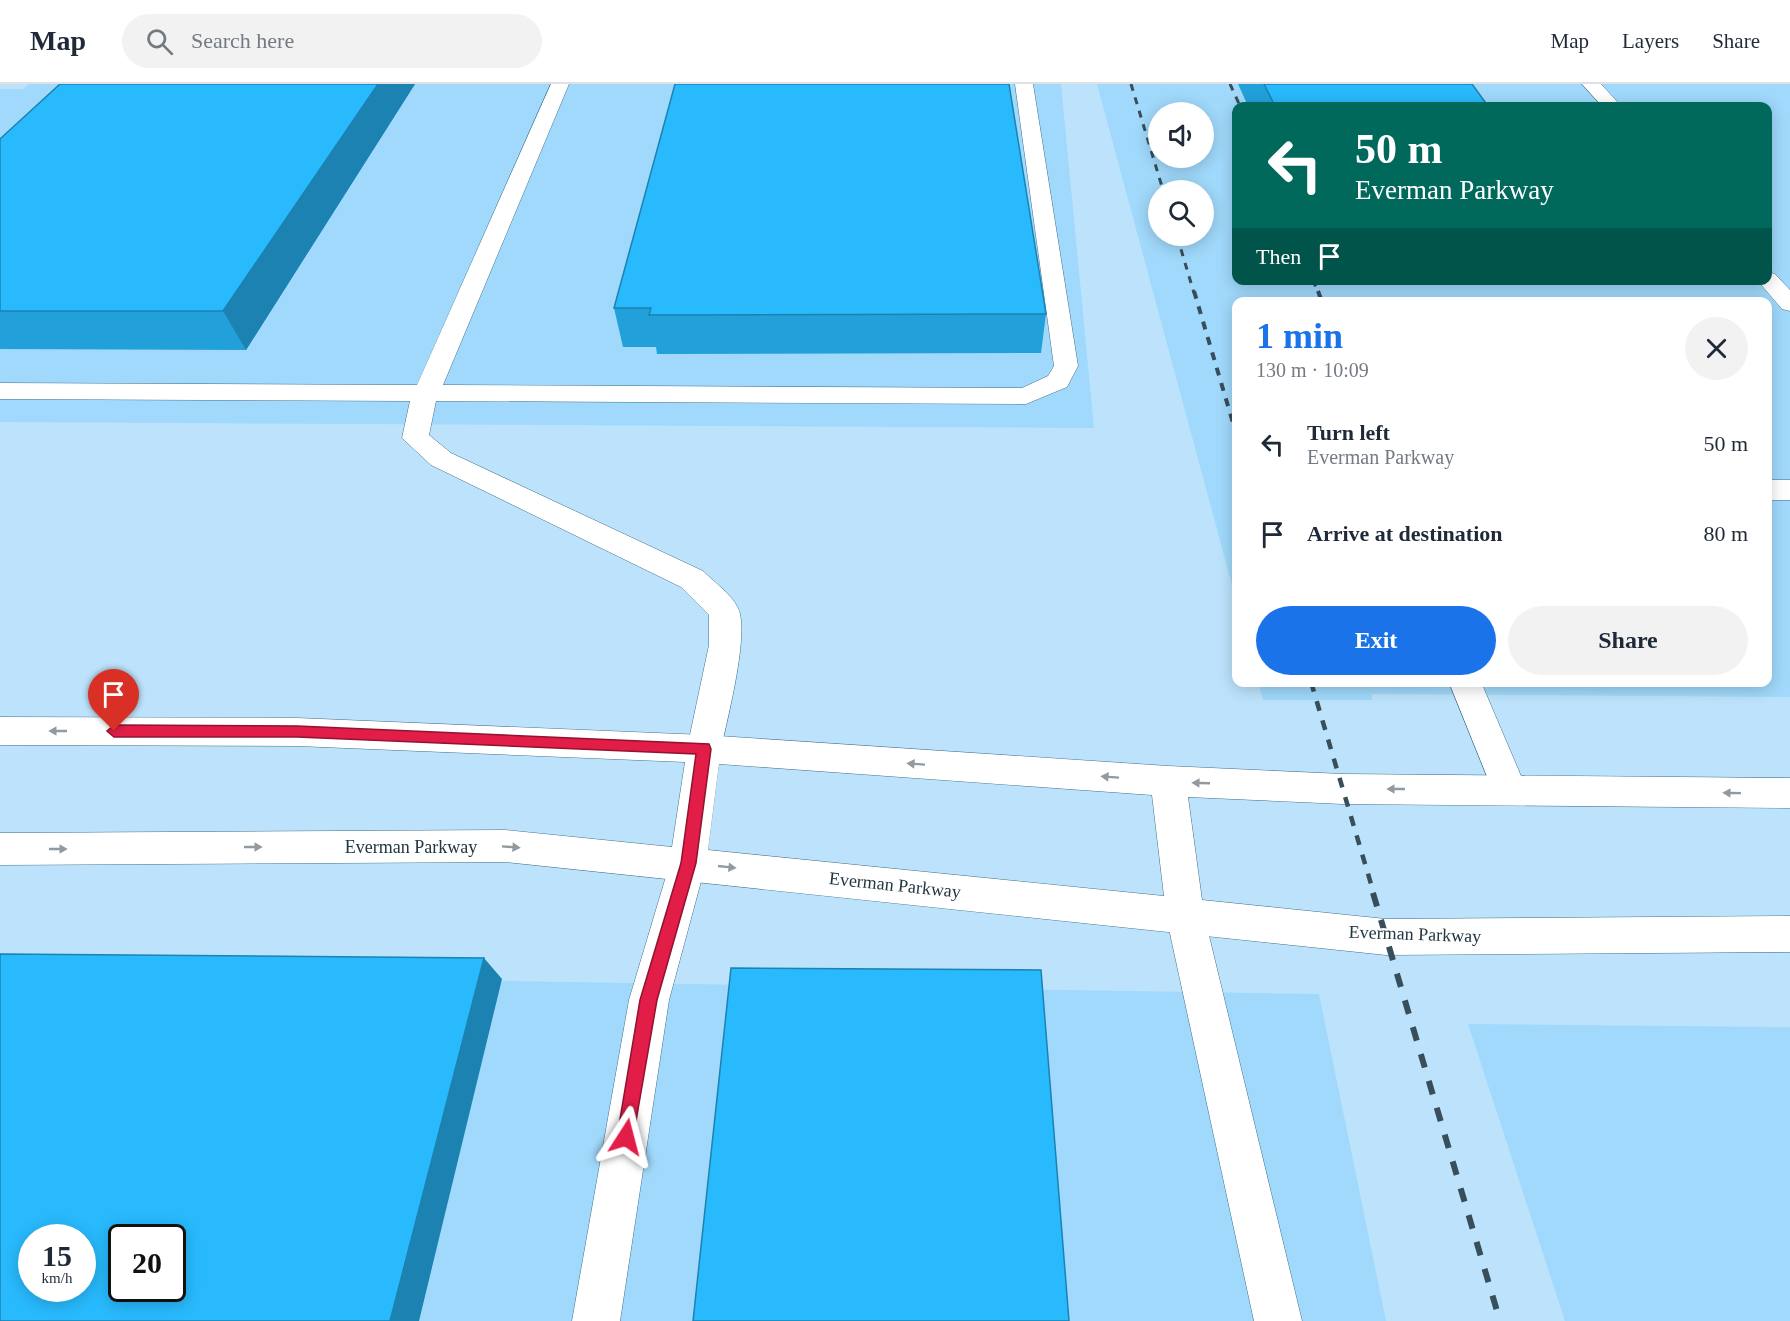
<!DOCTYPE html>
<meta charset="utf-8">
<style>
:root{--surface:#fff;--page:#f2f2f3;--text:#1f2937;--muted:#747a83;--line:#e0e1e3;--accent:#1a73e8}
body{margin:0;font-family:Georgia,serif;background:var(--page);color:var(--text);height:100vh;display:flex;flex-direction:column;font-size:22px;white-space:nowrap}
*{box-sizing:border-box;margin:0}
p{font-size:20px;color:var(--muted)}
.icon{flex:none;width:33px;height:33px;fill:none;stroke:currentColor;stroke-width:2;stroke-linecap:round;stroke-linejoin:round}
.map{position:relative;flex:1;overflow:hidden}
.side{position:absolute;left:1232px;top:213px;width:540px;height:390px;display:flex;flex-direction:column;background:var(--surface);border-radius:12px;box-shadow:0 3px 15px #0003}
.side>*{flex:none}
.guide{position:absolute;left:1232px;top:18px;width:540px;height:183px;border-radius:12px;box-shadow:0 3px 15px #0003;background:#00695c;color:#fff;overflow:hidden}
.buttons{position:absolute;left:1148px;top:18px;display:grid;gap:12px}
.buttons a{display:grid;place-items:center;width:66px;height:66px;border-radius:50%;background:var(--surface);box-shadow:0 3px 15px #0003;font-size:30px}
.speed{position:absolute;left:18px;top:1140px;display:flex;gap:12px;font-size:30px;font-weight:700;text-align:center}
.speed>*{display:grid;place-content:center;width:78px;height:78px;border-radius:50%;background:var(--surface);box-shadow:0 3px 15px #0003;line-height:1}
.speed small{font-size:15px;font-weight:400}
.speed .limit{border:3px solid #111;border-radius:9px;background:#fff;color:#111}
.pin{position:absolute;display:grid;place-items:center;width:51px;height:51px;color:#fff;margin:-62px -26px;border-radius:50% 50% 50% 0;rotate:-45deg;box-shadow:0 0 6px #0007}
.pin .icon{rotate:45deg}
.me{position:absolute;width:66px;margin:-33px;rotate:9deg;stroke-linejoin:round;filter:drop-shadow(0 0 4px #0008)}
.turn{display:flex;align-items:center;gap:21px;height:126px;padding:0 24px;font-size:27px}
.turn .icon{width:78px;height:78px;stroke-width:2.5}
.turn b{display:block;font-size:42px;line-height:51px}
.then{display:flex;align-items:center;height:57px;padding:0 24px;background:#0003;gap:12px;font-size:22px}
.round{display:grid;place-items:center;flex:none;width:63px;height:63px;border-radius:32px;background:var(--page)}
.overview{display:flex;align-items:center;justify-content:space-between;height:102px;padding:0 24px}
h1{font-size:36px;font-weight:800;line-height:45px;color:var(--accent)}
.cta{display:flex;gap:12px;margin-top:auto;padding:12px 24px}
.cta a{flex:1;height:69px;border-radius:36px;background:var(--accent);color:#fff;font-size:24px;font-weight:800;line-height:69px;text-align:center}
.cta a+a{background:var(--page);color:var(--text)}
ul{padding:0;list-style:none}
li{display:flex;align-items:center;gap:18px;height:90px;padding:0 24px}
li div{flex:1}
li b{display:block;font-size:22px}
li em{font-style:normal}
header{display:flex;align-items:center;gap:36px;box-sizing:border-box;height:84px;padding:0 30px;background:var(--surface);border-bottom:2px solid var(--line)}
header strong{font-size:28px}
nav{display:flex;gap:33px;margin-inline-start:auto;font-size:21px}
.search{width:420px;height:54px;background:var(--page);display:flex;align-items:center;gap:15px;box-sizing:border-box;padding:0 21px;border-radius:33px;color:var(--muted);font-size:22px}
.map>svg:first-child{display:block}
.built{fill:#a0d9fb;fill-rule:evenodd}
.lines{fill:none;stroke-linecap:round;stroke-linejoin:round}
.minor-casing{stroke:#42708a;stroke-width:1}
.major-casing{stroke:#42708a;stroke-width:1}
.minor{fill:#fff;fill-rule:evenodd}
.major{fill:#fff;fill-rule:evenodd}
.rail-far3{stroke:#384e5b;stroke-width:3;stroke-dasharray:7 7;stroke-linecap:butt}
.rail-far2{stroke:#384e5b;stroke-width:4;stroke-dasharray:8 8;stroke-linecap:butt}
.rail-far1{stroke:#384e5b;stroke-width:4.5;stroke-dasharray:10 10;stroke-linecap:butt}
.rail{stroke:#384e5b;stroke-width:6;stroke-dasharray:14 14;stroke-linecap:butt}
.wall{fill:#22a0da}
.shaded-wall{fill:#1c82b1}
.building{fill:#28bafd;stroke:#1c82b1;stroke-width:1.5;fill-rule:evenodd}
.oneway{fill:#909aa0}
.route{fill:#e11d48;stroke:#92132f;stroke-width:1.5}
.labels{text-anchor:middle;stroke-width:4.5;stroke-linejoin:round;paint-order:stroke}
.street-label{font-size:18px;fill:#223641;stroke:#fefefe}
</style>
<header>
<strong>Map</strong>
<div class="search"><svg class="icon" aria-label="search" viewBox="0 0 24 24"><circle cx="10" cy="10" r="6"/><path d="M15 15l6 6"/></svg>Search here</div>
<nav><a>Map</a><a>Layers</a><a>Share</a></nav>
</header>
<div class="map">
<svg width="1790" height="1237" viewBox="0 0 1790 1237">
<rect width="100%" height="100%" fill="#bce3fb"/>
<!-- built -->
<path class="built" d="M29 0H1061L1094 344 0 338V5H23Z
M1097 0H1790V613L1372 610V616H1263L1258 599 1767 598V218H1236V516ZM1236 22H1767V196H1236ZM1158 28H1203V74H1158ZM1158 106H1203V152H1158Z
M0 889 1319 910 1386 1237H0ZM32 1154H82V1204H32ZM122 1154H172V1204H122Z
M1468 940 1790 943V1237H1565Z"/>
<g class="lines">
<!-- minor casing -->
<g class="minor-casing">
<path id="minor" d="M551 0H569L443 301 1022 304 1048 292 1054 282 1015 0H1033L1078 282 1067 303 1026 320 436 317 429 351 451 369 703 487C714 498 731 510 738 524 750 549 727 635 721 665L716 675 704 679 692 675 687 665 709 561V531L681 503 431 381 402 354 410 317 0 315V299L417 301Z
M1582 0H1601L1621 22H1602Z
M1767 188 1775 190 1790 206V227L1782 225 1757 196H1767Z
M1767 396H1790V416H1767Z
M1449 598H1481L1527 706 1521 717 1509 721 1497 717Z
M688 762 701 767 706 779 669 916 620 1237H572L629 916 670 779 675 767Z
M1185 813 1198 818 1204 831 1302 1237H1254L1166 831 1172 818Z"/>
</g>
<!-- major casing -->
<g class="major-casing">
<path id="major" d="M0 633 297 634 704 651 1168 682 1343 690 1790 694V724L1343 720 1188 713 1202 816 1386 835 1790 832V868L1386 871 505 778 0 781V749L505 746 672 763 685 678 297 662 0 661ZM719 680 1152 711 1164 812 708 766Z"/>
</g>
<!-- minor -->
<use href="#minor" class="minor"/>
<!-- major -->
<use href="#major" class="major"/>
<!-- rail-far3 -->
<path class="rail-far3" d="M1131 0 1163 106
M1230 0 1240 22
M1177 152 1194 209
M1313 196 1318 209"/>
<!-- rail-far2 -->
<path class="rail-far2" d="M1194 207 1236 349
M1318 207 1322 218"/>
<!-- rail-far1 -->
<path class="rail-far1" d="M1311 598 1374 810"/>
<!-- rail -->
<path class="rail" d="M1373 809 1500 1237"/>
</g>
<!-- wall -->
<path class="wall" d="M60 0H415L246 266 0 265V55Z
M675 0 1046 230 1041 269 657 270 656 263H623L614 224Z
M1238 0H1472L1488 22H1248Z"/>
<!-- shaded-wall -->
<path class="shaded-wall" d="M378 0H415L246 266 223 227Z
M484 874 502 895 419 1237H390Z"/>
<!-- building -->
<path class="building" d="M60 0H378L223 227H0V55Z
M675 0H1009L1046 230 649 231 651 224H614Z
M1264 0H1472L1488 22H1275Z
M0 870 484 874 390 1237H0ZM32 1154H82V1204H32ZM122 1154H172V1204H122Z
M731 884 1041 886 1069 1237H693Z"/>
<!-- one-way arrows -->
<defs><path id="oneway-solid" d="M-6-.8H1V-3.2L6.5 0L1 3.2V.8H-6Z" transform="scale(1.5)"/></defs>
<g class="oneway">
<use href="#oneway-solid" transform="translate(58 647) rotate(-180)"/>
<use href="#oneway-solid" transform="translate(916 680) rotate(-176)"/>
<use href="#oneway-solid" transform="translate(1110 693) rotate(-176)"/>
<use href="#oneway-solid" transform="translate(1201 699) rotate(-178)"/>
<use href="#oneway-solid" transform="translate(1396 705) rotate(-180)"/>
<use href="#oneway-solid" transform="translate(1732 709) rotate(-179)"/>
<use href="#oneway-solid" transform="translate(253 763)"/>
<use href="#oneway-solid" transform="translate(511 763) rotate(4)"/>
<use href="#oneway-solid" transform="translate(58 765)"/>
<use href="#oneway-solid" transform="translate(727 783) rotate(6)"/>
</g>
<!-- route -->
<path class="route" d="M114 641 297 642 709 660 711 665 696 779 657 916 632 1060 626 1062 620 1060 617 1053 640 916 681 779 696 670 297 653H114L107 647Z"/>
<g class="labels">
<!-- street labels -->
<g class="street-label">
<text x="411" y="769">Everman Parkway</text>
<text transform="translate(895 801) rotate(6)" y="6">Everman Parkway</text>
<text transform="translate(1415 850) rotate(2)" y="6">Everman Parkway</text>
</g>
</g>
</svg>
<div class="buttons">
<a><svg class="icon" aria-label="sound" viewBox="0 0 24 24"><path d="M4 9h4l5-4v14l-5-4H4zM17 9q2 3 0 6"/></svg></a>
<a><svg class="icon" aria-label="search" viewBox="0 0 24 24"><circle cx="10" cy="10" r="6"/><path d="M15 15l6 6"/></svg></a>
</div>
<div class="speed"><div>15<small>km/h</small></div><div class="limit">20</div></div>
<div class="pin" style="left:114px;top:647px;background:#d93025"><svg class="icon" aria-label="arrive" viewBox="0 0 24 24"><path d="M6 21V4h12l-3 4 3 4H6"/></svg></div>
<svg class="me" style="left:626px;top:1053px" viewBox="-20 -20 40 40"><path d="M0-17L14 15 0 8-14 15z" fill="#e11d48" stroke="#fff" stroke-width="4"/></svg>
<div class="guide">
<div class="turn"><svg class="icon" aria-label="left" viewBox="0 0 24 24"><path d="M17 20v-9H6M10 6l-5 5 5 5"/></svg><div><b>50 m</b>Everman Parkway</div></div>
<div class="then">Then<svg class="icon" aria-label="arrive" viewBox="0 0 24 24"><path d="M6 21V4h12l-3 4 3 4H6"/></svg></div>
</div>
<section class="side">
<div class="overview"><div><h1>1 min</h1><p>130 m · 10:09</p></div><a class="round"><svg class="icon" aria-label="close" viewBox="0 0 24 24"><path d="M6 6l12 12M18 6L6 18"/></svg></a></div>
<ul>
<li><svg class="icon" aria-label="left" viewBox="0 0 24 24"><path d="M17 20v-9H6M10 6l-5 5 5 5"/></svg><div><b>Turn left</b><p>Everman Parkway</p></div><em>50 m</em></li>
<li><svg class="icon" aria-label="arrive" viewBox="0 0 24 24"><path d="M6 21V4h12l-3 4 3 4H6"/></svg><div><b>Arrive at destination</b></div><em>80 m</em></li>
</ul>
<div class="cta"><a>Exit</a><a>Share</a></div>
</section>
</div>
